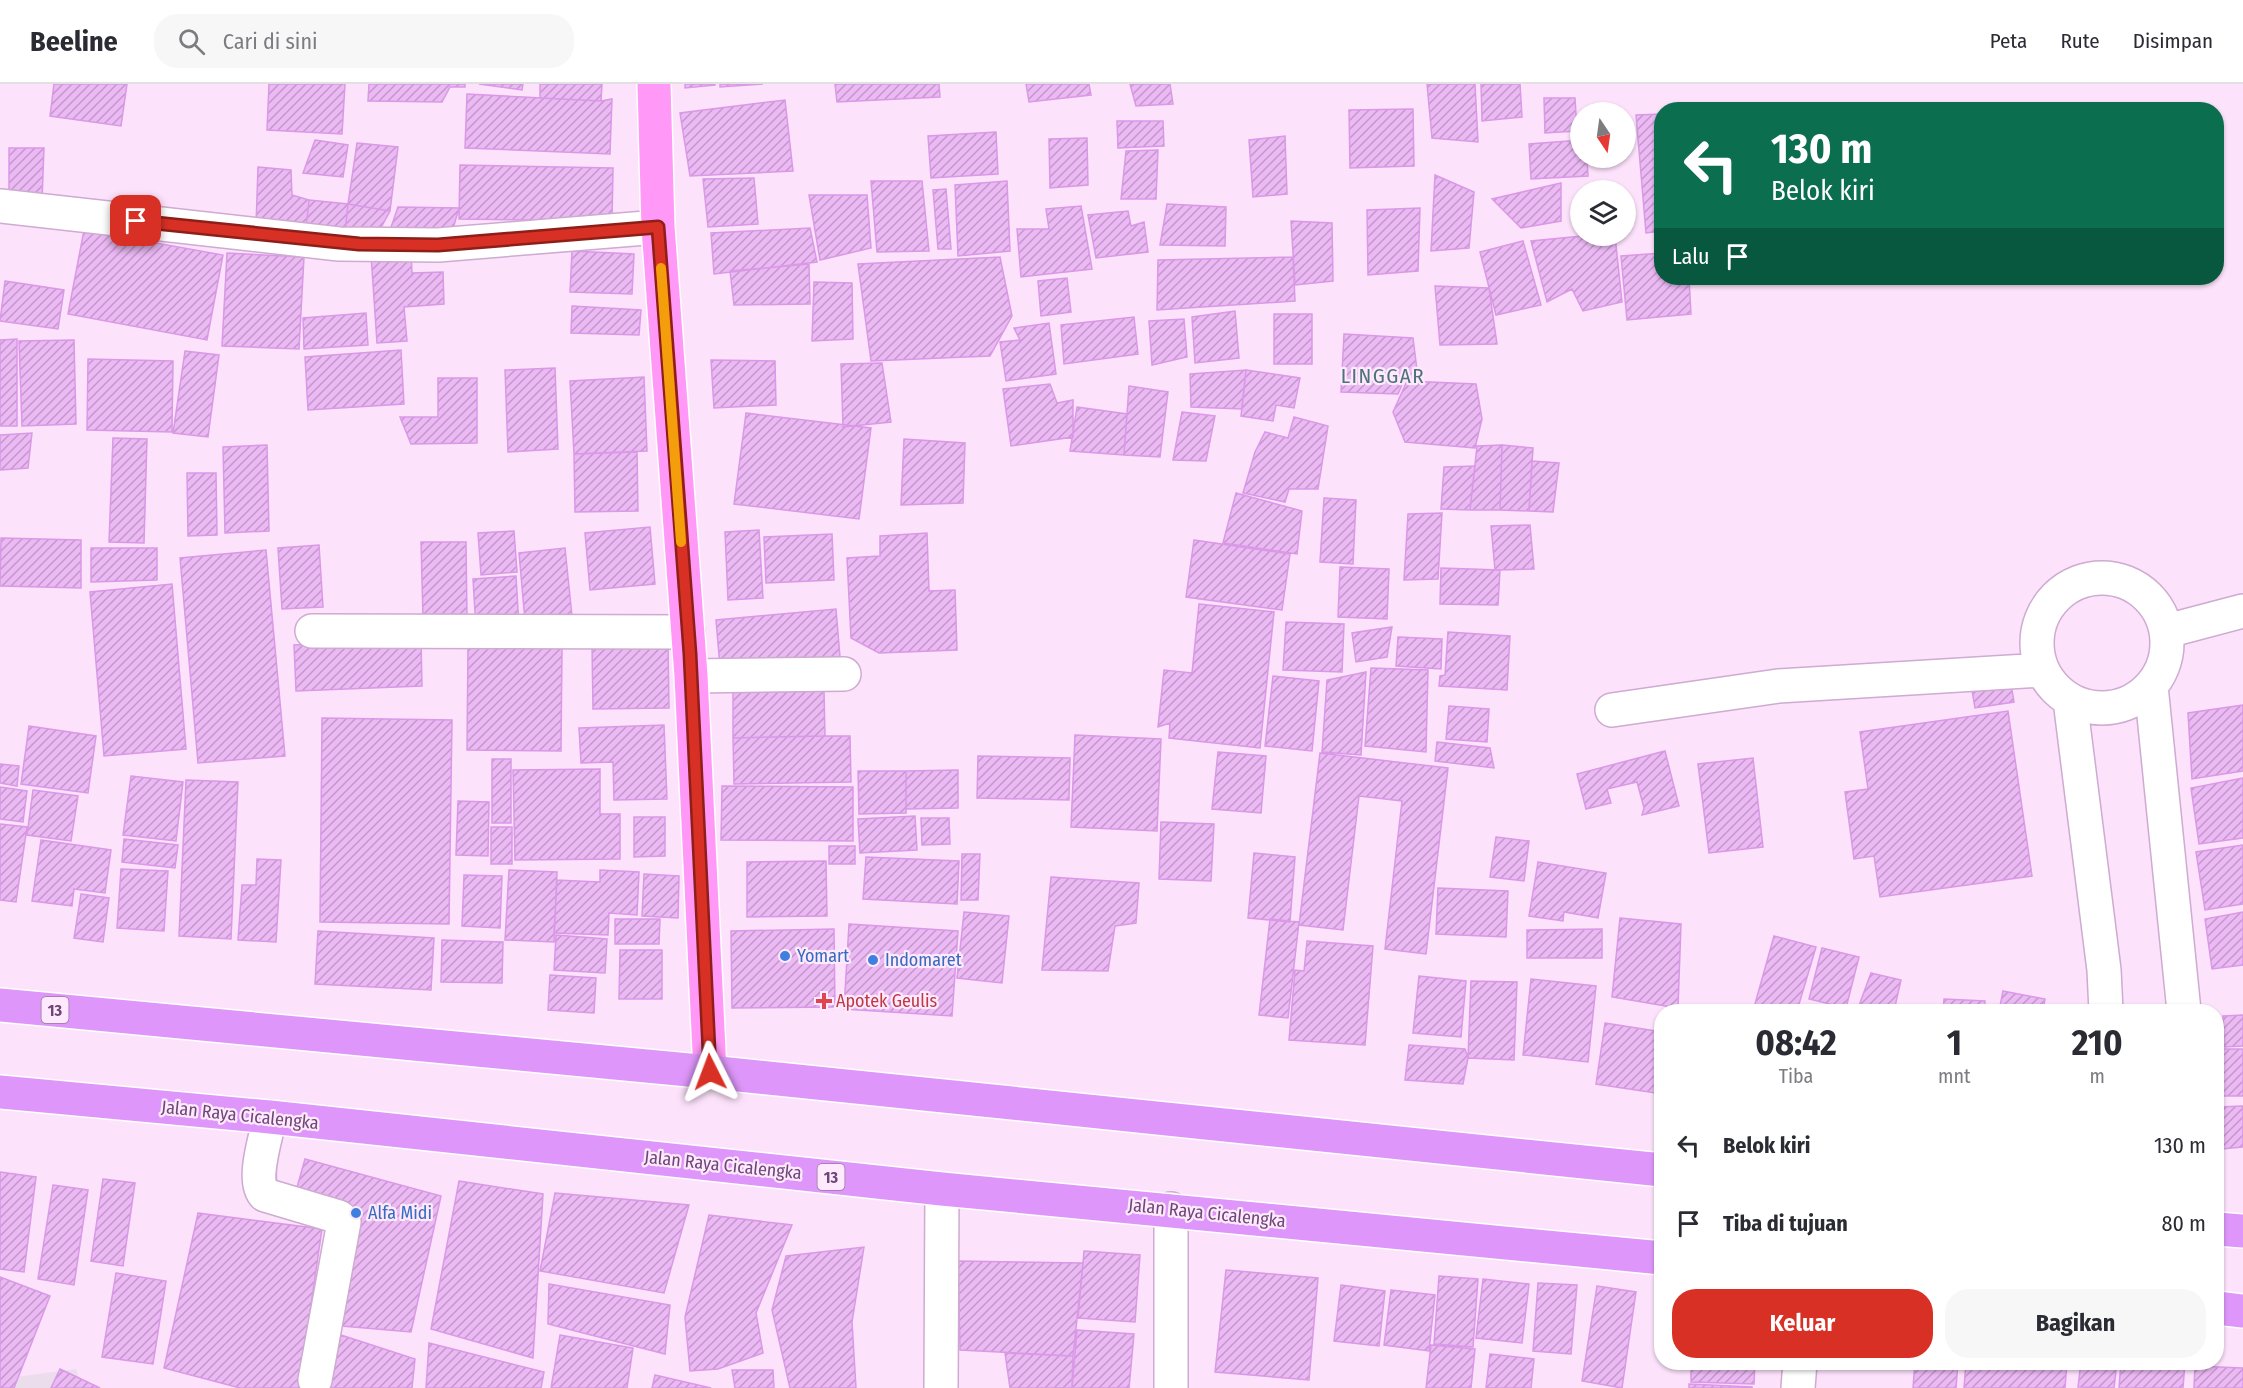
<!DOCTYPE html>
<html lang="id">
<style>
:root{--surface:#fff;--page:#f7f7f7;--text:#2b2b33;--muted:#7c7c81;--line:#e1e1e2;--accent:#d93025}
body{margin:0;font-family:"Fira Sans Condensed",sans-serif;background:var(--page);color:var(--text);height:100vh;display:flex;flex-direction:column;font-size:22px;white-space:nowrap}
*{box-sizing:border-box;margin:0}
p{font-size:20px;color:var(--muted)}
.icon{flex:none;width:33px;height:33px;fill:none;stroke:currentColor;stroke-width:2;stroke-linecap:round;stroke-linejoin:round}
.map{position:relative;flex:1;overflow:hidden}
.panel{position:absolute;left:1654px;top:920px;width:570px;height:366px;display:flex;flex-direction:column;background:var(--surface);border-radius:24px;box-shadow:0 2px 4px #0004}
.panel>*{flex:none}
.guide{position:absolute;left:1654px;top:18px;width:570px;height:183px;border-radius:24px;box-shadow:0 2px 4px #0004;background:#0b6e4f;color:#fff;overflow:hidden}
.needle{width:39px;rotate:167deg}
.tools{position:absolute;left:1570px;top:18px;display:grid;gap:12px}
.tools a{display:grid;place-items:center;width:66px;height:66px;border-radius:50%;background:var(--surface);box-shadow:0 2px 4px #0004;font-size:30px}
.pin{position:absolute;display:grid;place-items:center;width:51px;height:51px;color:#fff;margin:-26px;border-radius:12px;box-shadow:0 3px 9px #0006}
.me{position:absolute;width:66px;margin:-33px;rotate:357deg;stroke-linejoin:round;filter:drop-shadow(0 0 4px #0008)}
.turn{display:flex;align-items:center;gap:21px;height:126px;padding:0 18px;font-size:27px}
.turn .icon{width:78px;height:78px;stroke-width:2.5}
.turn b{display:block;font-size:42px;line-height:51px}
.then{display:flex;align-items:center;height:57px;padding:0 18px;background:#0003;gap:12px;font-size:22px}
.eta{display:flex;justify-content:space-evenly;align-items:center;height:102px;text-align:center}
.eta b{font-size:36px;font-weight:700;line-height:42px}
.cta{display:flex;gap:12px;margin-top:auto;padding:12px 18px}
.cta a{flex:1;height:69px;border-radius:24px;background:var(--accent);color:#fff;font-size:24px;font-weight:700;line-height:69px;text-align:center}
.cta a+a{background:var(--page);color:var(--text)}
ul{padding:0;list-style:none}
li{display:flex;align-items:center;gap:18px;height:78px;padding:0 18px}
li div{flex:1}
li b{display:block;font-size:22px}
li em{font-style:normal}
header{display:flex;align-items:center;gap:36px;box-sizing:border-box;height:84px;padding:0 30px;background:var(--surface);border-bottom:2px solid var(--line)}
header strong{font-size:28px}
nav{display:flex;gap:33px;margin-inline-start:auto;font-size:21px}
.search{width:420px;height:54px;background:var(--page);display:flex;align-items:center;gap:15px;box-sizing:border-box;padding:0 21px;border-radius:24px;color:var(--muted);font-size:22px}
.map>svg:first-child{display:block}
.industrial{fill:#ebddec}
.building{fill:url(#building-hatch);stroke:#da98e7;stroke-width:1.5}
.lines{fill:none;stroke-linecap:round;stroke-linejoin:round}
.minor-casing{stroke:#ceabd1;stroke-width:36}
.major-casing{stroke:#fff;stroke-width:36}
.highway-casing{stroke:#fff;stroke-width:36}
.minor{stroke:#fff;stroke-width:33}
.major{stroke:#ff98f6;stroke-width:33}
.highway{stroke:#de96fa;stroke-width:33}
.route-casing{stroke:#8d1f18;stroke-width:15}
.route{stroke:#d93025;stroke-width:10}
.slow{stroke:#f59e0b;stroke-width:10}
.shop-dot{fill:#3f7fe0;stroke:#ffe9fe;stroke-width:2}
.health-dot{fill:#e0444e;stroke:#ffe9fe;stroke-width:2}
.labels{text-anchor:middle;stroke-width:4.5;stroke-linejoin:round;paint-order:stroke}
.shield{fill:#ffe9fe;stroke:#99789f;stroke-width:1.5}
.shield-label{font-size:16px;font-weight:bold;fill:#6d4776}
.shop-label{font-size:18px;fill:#366cbe;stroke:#ffe9fe;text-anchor:start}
.health-label{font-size:18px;fill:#be3a42;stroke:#ffe9fe;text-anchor:start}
.street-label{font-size:18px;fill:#6d4776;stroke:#ffe9fe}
.quarter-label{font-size:21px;letter-spacing:1.5px;fill:#4e7278;stroke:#ffe9fe}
</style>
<header>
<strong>Beeline</strong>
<div class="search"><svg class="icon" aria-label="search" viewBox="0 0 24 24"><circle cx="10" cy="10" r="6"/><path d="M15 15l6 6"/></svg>Cari di sini</div>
<nav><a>Peta</a><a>Rute</a><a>Disimpan</a></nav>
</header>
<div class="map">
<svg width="2243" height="1304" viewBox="0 0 2243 1304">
<defs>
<pattern id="building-hatch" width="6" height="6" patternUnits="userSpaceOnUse" patternTransform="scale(1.5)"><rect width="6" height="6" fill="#ebb9f4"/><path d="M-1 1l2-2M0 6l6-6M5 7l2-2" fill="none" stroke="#c398ca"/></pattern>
</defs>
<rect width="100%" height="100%" fill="#fde2fb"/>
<!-- industrial -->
<path class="industrial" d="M76 1285 82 1304H0V1295Z"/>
<!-- building -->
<path class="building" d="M54 0H127L121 42 50 32Z
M269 0H345L342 50 267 46Z
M369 0H465V3H450L442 18 368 17Z
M479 0H523L522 6Z
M540 0H602L601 17 540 14Z
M685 0H715V1L685 4Z
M720 0H763L720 3Z
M835 0H939L940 13 837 18Z
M1026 0H1089L1091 11 1029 18Z
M1130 0H1170L1173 20 1136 22Z
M1427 0H1475L1478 58 1432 54Z
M1481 0H1520L1522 33 1482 37Z
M467 10 601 17 612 15 610 70 465 64Z
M1544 14H1575L1577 47 1545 49Z
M785 16 793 87 690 92 680 29Z
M1413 25 1414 82 1350 84 1349 26Z
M1662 30V147L1646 149 1636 31Z
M1117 37H1163L1164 62 1118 64Z
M996 48 998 90 931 94 928 52Z
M1285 52 1287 110 1253 113 1249 56Z
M1087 54 1088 101 1050 104 1049 55Z
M315 56 348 61 343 93 303 89Z
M1581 56V74H1587L1588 92 1531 95 1529 60Z
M357 59 398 63 390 127 348 120Z
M9 64H44L42 116 9 115Z
M1158 66 1156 115H1121L1126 67Z
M460 81 613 84 612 137 459 135Z
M258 83 291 86 292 111 309 116 306 144 256 142Z
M1435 91 1474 108 1469 164 1431 167Z
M754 94 758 140 708 143 703 95Z
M871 97H922L929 167 877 168Z
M1007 97 1010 167 958 172 955 101Z
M1561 99V137L1521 144 1492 115Z
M946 105 951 165H938L933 106Z
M809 111H867L871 164 820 176Z
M309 116 348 120 345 148 306 144Z
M348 120 390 127 377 151 345 148Z
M1167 120 1226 123 1225 162 1160 161Z
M1081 122 1092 185 1021 193 1017 145H1049L1046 125Z
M398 123 459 124 451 152H388Z
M1420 124 1418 187 1368 191 1367 126Z
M1128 127 1131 142 1144 138 1148 168 1096 174 1088 131Z
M1291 137 1332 139 1333 197 1295 201Z
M810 144 817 178 714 190 711 149Z
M84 146 223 171 207 256 68 230Z
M1582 152H1615L1622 218 1583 227 1572 205 1547 218 1531 157Z
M1523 157 1541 221 1496 231 1480 168Z
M572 167 634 170 632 210 570 208Z
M411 168 412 189 443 188 444 220 404 223 407 257 377 259 371 171Z
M227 169 304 173 299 265 222 262Z
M1662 169V194H1689L1691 230 1627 236 1621 172Z
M1000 173 1012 232 990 272 871 277 858 180Z
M1293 173 1295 217 1157 226 1158 176Z
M809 180 810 220 734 221 730 187Z
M1067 194 1071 228 1041 232 1038 197Z
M5 197 64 206 58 245 0 237Z
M814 198 852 199 853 255 812 257Z
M1435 202 1489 204 1497 260 1440 261Z
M572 222 641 226 639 251 571 249Z
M1235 227 1239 274 1195 279 1192 233Z
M366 229 368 261 304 265 303 234Z
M1274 230H1312V280H1274Z
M1134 233 1138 270 1064 280 1061 241Z
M1184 235 1187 273 1152 281 1149 237Z
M1049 239 1056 290 1006 297 1000 258 1020 256 1014 244Z
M1344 250 1413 254 1418 294H1405L1398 310 1341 308Z
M17 255V342H0V256Z
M74 256 76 340 22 342 19 257Z
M401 266 404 320 308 326 305 273Z
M185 267 219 271 208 353 173 349Z
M88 275 173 277 172 348 87 346Z
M711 276 775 277 776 321 714 324Z
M882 279 891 338 843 343 841 280Z
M555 284 558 365 508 368 505 286Z
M1246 286 1300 294 1294 324 1276 321 1273 337 1241 332Z
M1246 286 1242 325 1191 323 1190 290Z
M644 293 647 367 574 370 570 297Z
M438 294H477V359L411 360 400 333H438Z
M1407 297 1476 300 1482 335 1475 364 1405 358 1393 328Z
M1050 300 1057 319 1073 316V353L1011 362 1003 305Z
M1129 302 1168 308 1160 373 1124 371Z
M1077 323 1127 330 1124 371 1070 367Z
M1182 328 1215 332 1206 377 1173 376Z
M746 329 871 344 859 435 734 420Z
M1294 333 1328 342 1318 405H1289L1285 418 1243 409 1255 368 1265 348 1288 354Z
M32 349 28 384 0 386V351Z
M113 354 147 355 144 459 109 458Z
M904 355 965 359 963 419 901 421Z
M267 361 269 447 225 449 223 363Z
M1502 361 1533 364 1529 427 1500 426Z
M1502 361 1500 426H1470L1477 362Z
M637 368 638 427 575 428 574 370Z
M1532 377 1559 379 1553 428 1529 427Z
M1475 382 1470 426 1441 425 1444 383Z
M187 389H216L217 451 188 452Z
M1236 409 1302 427 1297 470 1223 459Z
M1324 414 1356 416 1353 480 1320 478Z
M1442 429 1438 495 1404 496 1408 430Z
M1530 441 1534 485 1495 486 1491 442Z
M650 443 655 500 590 506 585 449Z
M759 446 763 514 728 516 725 448Z
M514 447 517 488 481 491 478 449Z
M927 449 929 507 955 506 957 566 879 569 851 554 847 474 880 472V452Z
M832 450 834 496 766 499 764 453Z
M1 454 81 456V504L0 502Z
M1194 456 1290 470 1282 526 1186 513Z
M421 458H466L467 533 423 534Z
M319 461 323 523 282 525 278 464Z
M91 464H157V496L91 498Z
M565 464 572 532 525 537 519 469Z
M266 466 285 672 198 679 180 474Z
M1340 483 1389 485 1387 535 1338 533Z
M1441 484 1500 486 1498 521 1440 520Z
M516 492 519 542 476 545 473 495Z
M172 500 186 665 104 672 90 508Z
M1199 520 1274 528 1260 664 1169 654 1170 639 1158 643 1164 586 1192 589Z
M836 525 840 573 720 583 716 536Z
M1286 538 1344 540 1342 588 1283 586Z
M1392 543 1387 573 1356 578 1352 549Z
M1448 548 1510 552 1507 606 1439 602 1440 592 1445 591Z
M1398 553 1442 555 1441 585 1396 582Z
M421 556 422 602 296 607 294 561Z
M668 560 669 624 593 625 592 562Z
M468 561 562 563 561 667 467 666Z
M1371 584 1428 586 1426 668 1365 662Z
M1366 588 1361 671 1322 668 1327 596Z
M1273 592 1319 597 1312 667 1265 662Z
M2011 600 2014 618 1975 624 1972 606Z
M824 607 825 652 733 654V608Z
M2243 621V687L2192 695 2188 629Z
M1449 622 1489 625 1487 658 1446 655Z
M2008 627 2032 792 1880 813 1874 772 1854 775 1845 708 1868 705 1860 648Z
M322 634 452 636 449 840 320 838Z
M664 641 667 715 614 716 613 678 581 679 579 644Z
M29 642 96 652 88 709 21 700Z
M1075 651 1161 655 1157 747 1071 743Z
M825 652H850L851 698 734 700 733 654Z
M1437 658 1490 664 1494 684 1435 677Z
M1665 667 1679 722 1642 731 1644 724 1637 698 1607 705 1611 719 1586 725 1577 690Z
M1218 668 1266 672 1261 729 1212 725Z
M1320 669 1448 684 1426 870 1385 865 1402 717 1359 712 1343 846 1299 841Z
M978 672 1070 674 1069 716 977 714Z
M1753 674 1763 763 1709 769 1698 680Z
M492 675H511V739H492Z
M0 680 19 682 17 702 0 699Z
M600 685V730H620V775L515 776 513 686Z
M958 686V724L906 725V687Z
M858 687H906V729L859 730Z
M131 692 183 698 176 757 123 751Z
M2243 694V754L2199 760 2191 704Z
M186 696 238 698 231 855 179 852Z
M722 702 853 703V757L721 756Z
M0 703 27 707 23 738 0 735Z
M33 706 78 712 71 757 27 751Z
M458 717 489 718 488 772 456 771Z
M915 732 917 766 860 769 858 735Z
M634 733H665V772L634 773Z
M921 734H949L950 760 922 761Z
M1161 738 1214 740 1211 797 1159 795Z
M0 740 27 743 16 818 0 816Z
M491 743H512V780H491Z
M1496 753 1529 757 1524 797 1490 793Z
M124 755 178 761 175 784 122 778Z
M41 756 111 766 105 809 74 805 72 822 32 817Z
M2243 761V820L2205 826 2196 768Z
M829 762H855V780H829Z
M1254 769 1295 773 1290 838 1248 834Z
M962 770H980L978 816H961Z
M866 773 959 777 957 820 863 815Z
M257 775 281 776 276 858 238 856 242 801H256Z
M826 777 827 832 747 833V778Z
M1538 778 1606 789 1598 834 1564 828 1563 837 1529 832Z
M121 785 168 787 164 847 117 844Z
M509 786 557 788 554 858 505 856Z
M600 786 639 788 637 831 609 829 608 851 554 849 557 796 600 798Z
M644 790 679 792 678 834 642 832Z
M464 791 502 792 500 844 462 842Z
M1051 793 1139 799 1136 839 1115 842 1108 887 1042 886Z
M1438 804 1508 807 1506 853 1436 850Z
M81 810 109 814 103 858 74 854Z
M964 828 1009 832 1002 899 957 894Z
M2243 828V881L2212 885 2205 835Z
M1620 834 1681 840 1678 924 1612 913Z
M615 835H660L659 860H615Z
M1270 835 1299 838 1288 934 1259 931Z
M849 840 958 847 952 932 844 925Z
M834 845 835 923 732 924 731 847Z
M1602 845V874H1527V846Z
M318 847 434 854 431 906 315 900Z
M556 851 607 855 605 889 554 886Z
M1774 852 1816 863 1797 927H1753Z
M442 856 503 858 502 899 441 898Z
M1307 857 1373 862 1365 961 1289 956 1295 886 1304 887Z
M1822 864 1859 873 1846 924 1809 915Z
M620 866H662V915H619Z
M1871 889 1901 896 1894 927H1857Z
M550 891 596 894 594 929 548 926Z
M1419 892 1466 897 1461 953 1413 949Z
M1531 895 1596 902 1588 978 1523 971Z
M1471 897 1517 898 1514 976 1468 974Z
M2003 907 2045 915 2043 927H1999Z
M1944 915 1985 917 1984 927H1943Z
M1678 924 1713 927H1677Z
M2243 931V962L2224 963 2223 932Z
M1605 939 1662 948V1010L1596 1000Z
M1409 961 1465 965 1468 974 1463 1000 1405 996Z
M2222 965H2243V1012H2221Z
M2243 1022V1063L2222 1065 2219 1023Z
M305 1075 441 1112 411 1248 342 1242 361 1129 296 1107Z
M0 1088 36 1093 24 1188 0 1185Z
M103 1095 135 1099 123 1182 91 1177Z
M459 1097 543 1110 533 1274 431 1245Z
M53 1101 88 1106 74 1201 38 1195Z
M555 1109 689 1121 664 1209 540 1187Z
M198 1129 322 1145 299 1304H240L164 1284Z
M709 1131 792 1141 756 1229 763 1269 718 1285 690 1287 685 1233Z
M864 1163 852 1238 856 1304H790L772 1226 786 1172Z
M1084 1167 1140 1171 1135 1238 1078 1234Z
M958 1177 1083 1179 1073 1272 960 1266Z
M1226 1186 1318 1194 1309 1296 1215 1288Z
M116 1189 166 1197 153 1280 102 1273Z
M1439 1192 1478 1195 1473 1263 1434 1260Z
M0 1193 50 1212 14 1304H0Z
M1483 1195 1529 1200 1522 1259 1476 1254Z
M1538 1199 1577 1201 1571 1270 1533 1267Z
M549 1200 670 1221 665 1270 548 1240Z
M1341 1201 1385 1207 1379 1262 1334 1257Z
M1597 1202 1636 1208 1622 1304 1582 1297Z
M1391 1206 1435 1211 1429 1267 1384 1261Z
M1077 1246 1134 1250 1129 1304H1072Z
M341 1251 415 1275 412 1304H329Z
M560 1251 633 1264 627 1304H551Z
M429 1259 544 1288 541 1304H426Z
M1431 1261 1475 1265 1471 1304H1426Z
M1005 1269 1073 1272 1072 1304H1010Z
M1490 1270 1534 1275 1531 1304H1486Z
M1691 1278H1755L1754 1300 1691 1298Z
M1915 1278H1958L1956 1304H1913Z
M1966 1278H2067L2065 1304H1964Z
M2081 1278H2117L2114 1304 2078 1303Z
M2121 1278H2185L2183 1304H2119Z
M2195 1282 2243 1284V1304H2194Z
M60 1285 100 1304H51Z
M732 1286H773L774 1304H735Z
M655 1291 711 1304H652Z
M1689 1300 1752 1303V1304H1689Z"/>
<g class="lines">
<!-- minor casing -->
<g class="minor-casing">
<path id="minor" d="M0 122 339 160 438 161 658 143
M2037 559a65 65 0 1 1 130 0a65 65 0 1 1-130 0Z
M312 547 688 548
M2167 547 2243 527
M691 592 844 590
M2151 602 2184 927
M2070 616 2104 886 2106 927
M1612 626 1778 602 2042 586
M270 1033C266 1053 251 1097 265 1111L339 1133 344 1138 315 1296
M941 1304 942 1105
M1171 1304V1125
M1798 1304 1800 1278"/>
</g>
<!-- major casing -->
<g class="major-casing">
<path id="major" d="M654 0 658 143 691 592 710 988"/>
</g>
<!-- highway casing -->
<g class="highway-casing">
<path id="highway" d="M0 921 710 988 1662 1086
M0 1008 270 1033 942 1105 1662 1174
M2217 1145 2243 1147
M2217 1224 2243 1227"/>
</g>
<!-- minor -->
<use href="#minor" class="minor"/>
<!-- major -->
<use href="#major" class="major"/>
<!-- highway -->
<use href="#highway" class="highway"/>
</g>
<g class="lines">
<!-- route casing -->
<g class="route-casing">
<path id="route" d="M136 137 359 160 438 161 658 143 690 570 710 988"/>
</g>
<!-- route -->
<use href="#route" class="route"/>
<!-- slow -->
<path class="slow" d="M661 184 681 458"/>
</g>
<!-- markers -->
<g class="shop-dot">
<circle cx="785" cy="872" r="6"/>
<circle cx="873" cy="876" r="6"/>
<circle cx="356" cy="1129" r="6"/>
</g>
<path class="health-dot" d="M821 908h6v6h6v6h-6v6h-6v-6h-6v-6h6z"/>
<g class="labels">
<!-- shield labels -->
<g class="shield">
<rect x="41.5" y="913" width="27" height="26" rx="4.5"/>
<rect x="817.5" y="1080" width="27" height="26" rx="4.5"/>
</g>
<g class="shield-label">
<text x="55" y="932">13</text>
<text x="831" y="1099">13</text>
</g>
<!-- shop labels -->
<g class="shop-label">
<text x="797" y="878">Yomart</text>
<text x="885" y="882">Indomaret</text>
<text x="368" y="1135">Alfa Midi</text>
</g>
<!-- health labels -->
<g class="health-label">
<text x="836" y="923">Apotek Geulis</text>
</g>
<!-- street labels -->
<g class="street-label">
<text transform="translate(240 1031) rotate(6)" y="6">Jalan Raya Cicalengka</text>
<text transform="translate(723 1081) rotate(6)" y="6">Jalan Raya Cicalengka</text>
<text transform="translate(1207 1129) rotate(6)" y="6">Jalan Raya Cicalengka</text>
</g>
<!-- quarter labels -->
<g class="quarter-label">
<text x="1383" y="299">LINGGAR</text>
</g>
</g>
</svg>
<div class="tools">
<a><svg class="needle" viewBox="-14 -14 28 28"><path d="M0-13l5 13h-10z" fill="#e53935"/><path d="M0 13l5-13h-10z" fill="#7c7c81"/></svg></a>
<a><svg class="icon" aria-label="layers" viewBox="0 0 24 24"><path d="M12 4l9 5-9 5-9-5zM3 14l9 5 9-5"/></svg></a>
</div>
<div class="pin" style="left:136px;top:137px;background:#d93025"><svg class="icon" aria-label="arrive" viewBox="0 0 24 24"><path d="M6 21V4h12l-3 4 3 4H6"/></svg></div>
<svg class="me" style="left:710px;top:988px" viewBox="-20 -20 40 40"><path d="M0-17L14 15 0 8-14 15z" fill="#d93025" stroke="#fff" stroke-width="4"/></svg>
<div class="guide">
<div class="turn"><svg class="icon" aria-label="left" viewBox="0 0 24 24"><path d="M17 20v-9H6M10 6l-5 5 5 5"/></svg><div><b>130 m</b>Belok kiri</div></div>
<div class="then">Lalu<svg class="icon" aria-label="arrive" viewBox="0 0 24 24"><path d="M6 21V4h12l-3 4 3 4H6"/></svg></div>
</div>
<section class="panel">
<div class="eta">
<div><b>08:42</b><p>Tiba</p></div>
<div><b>1</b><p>mnt</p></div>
<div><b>210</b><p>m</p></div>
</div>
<ul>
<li><svg class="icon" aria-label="left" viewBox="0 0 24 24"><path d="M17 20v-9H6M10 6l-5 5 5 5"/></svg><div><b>Belok kiri</b></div><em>130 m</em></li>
<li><svg class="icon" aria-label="arrive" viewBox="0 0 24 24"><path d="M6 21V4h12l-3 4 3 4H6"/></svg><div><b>Tiba di tujuan</b></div><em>80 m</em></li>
</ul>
<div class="cta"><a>Keluar</a><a>Bagikan</a></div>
</section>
</div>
